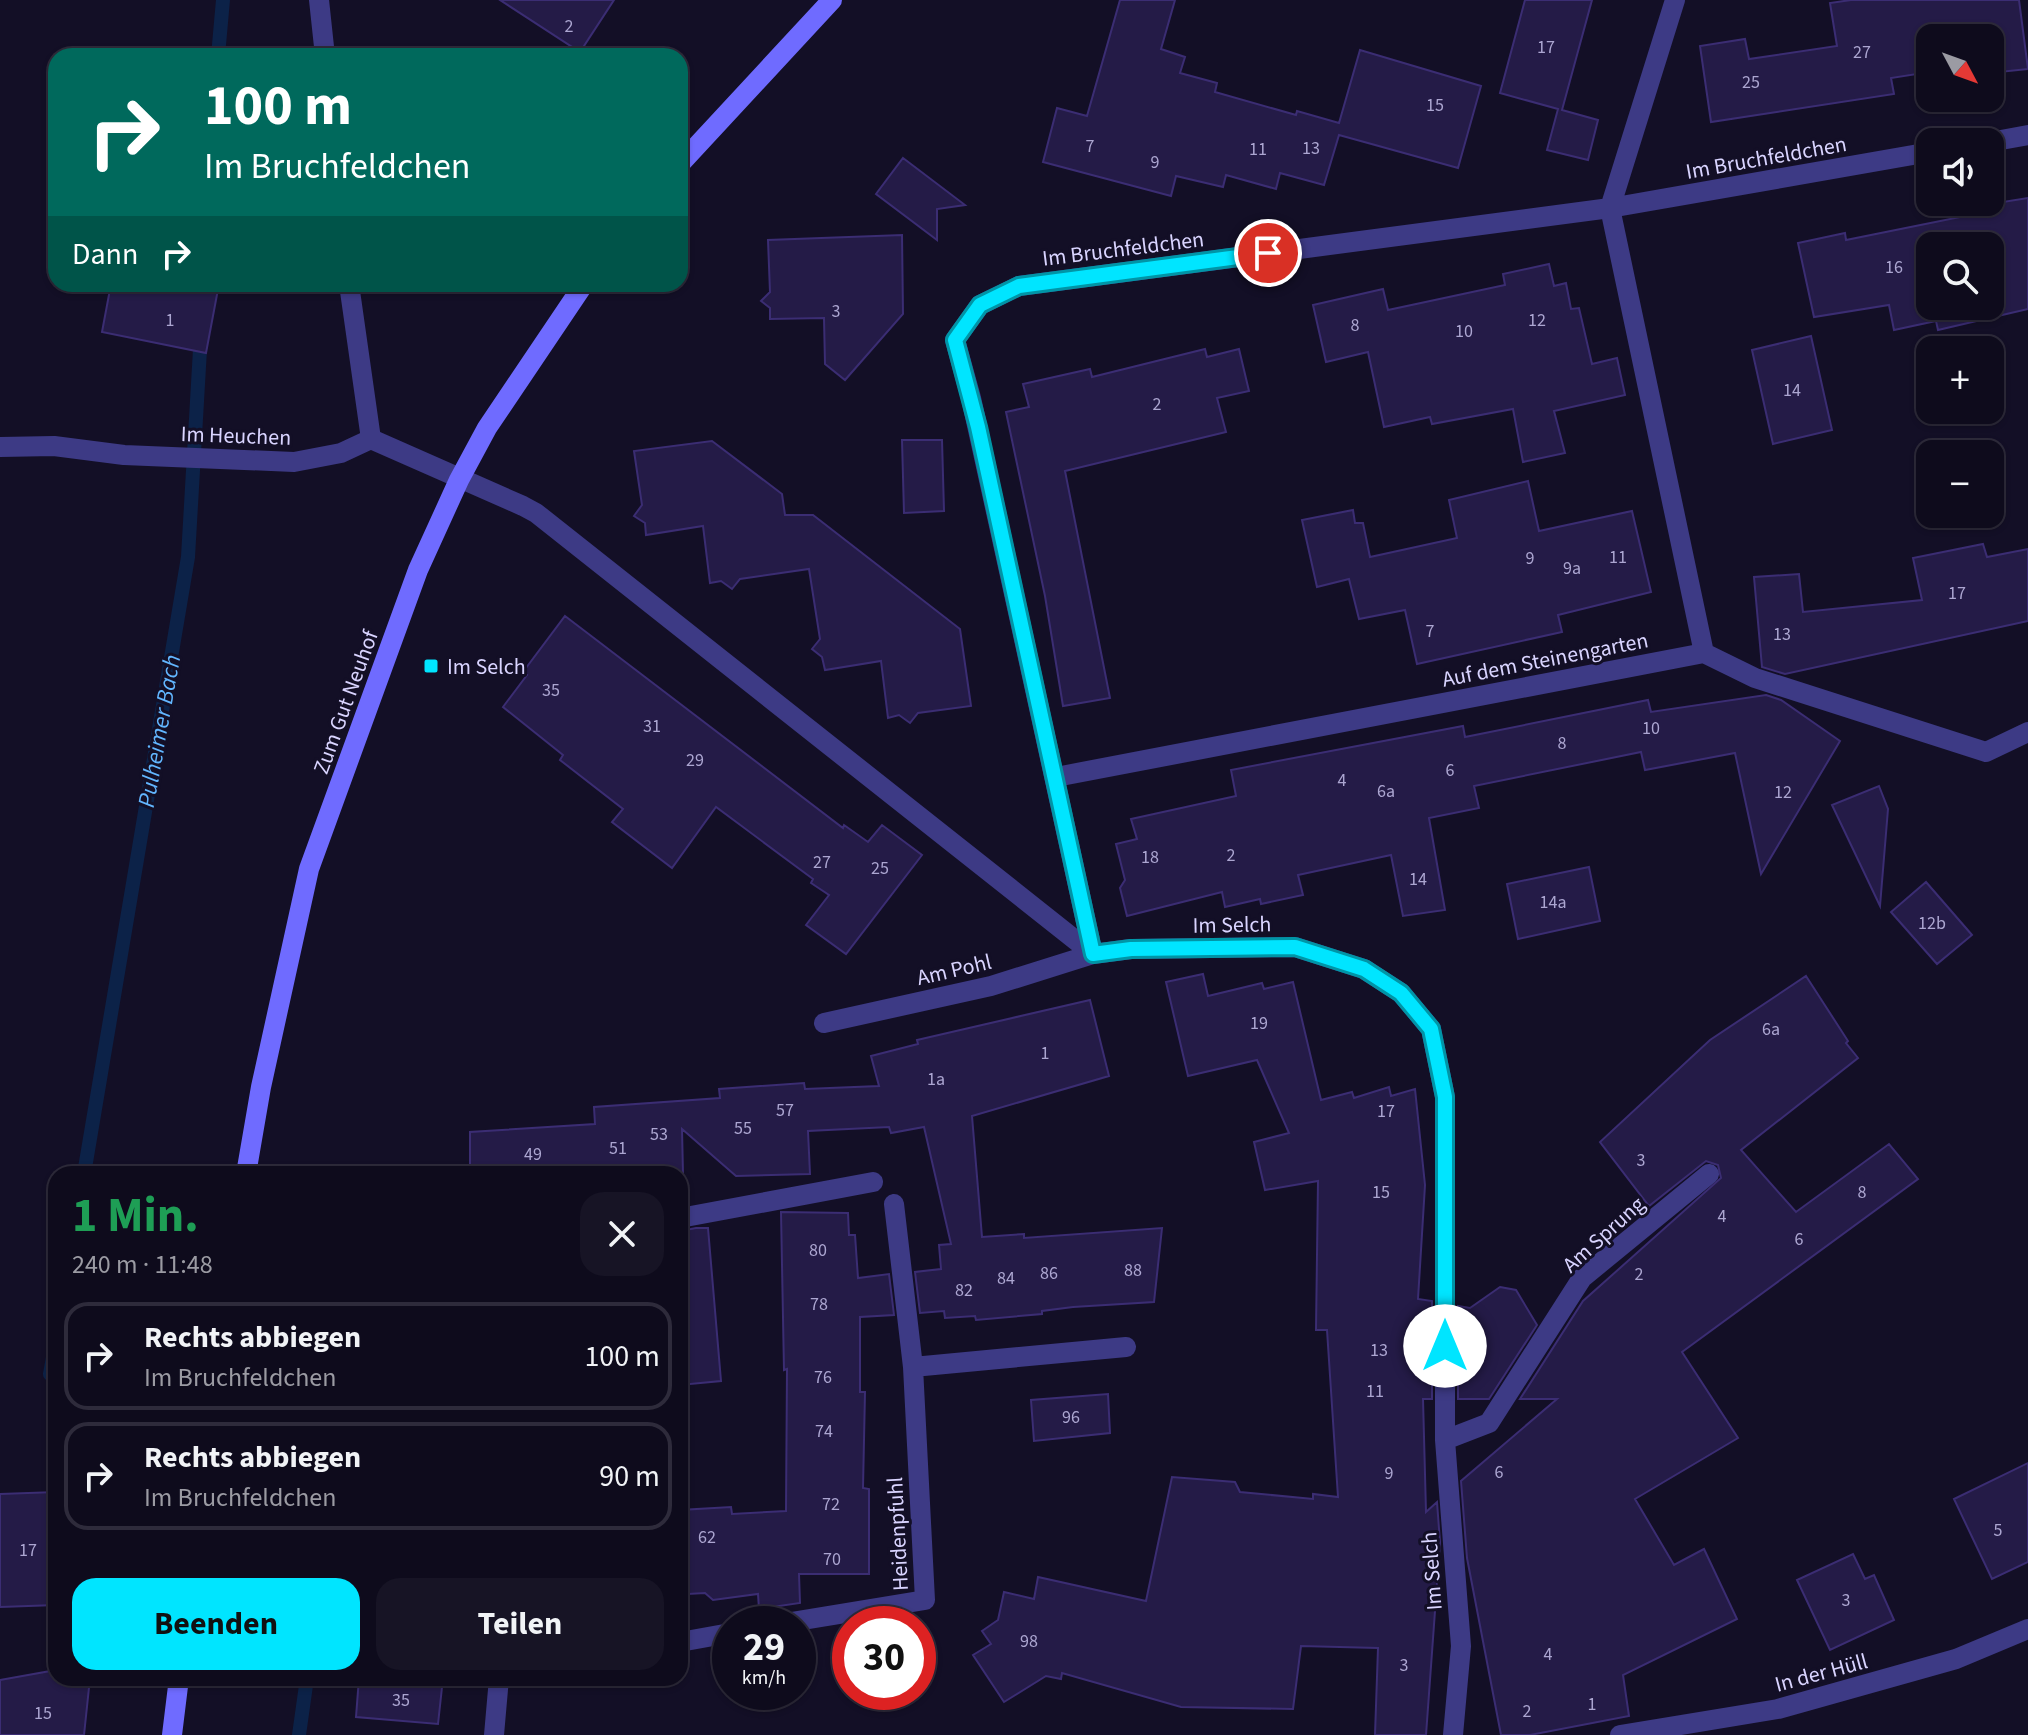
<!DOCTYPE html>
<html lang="de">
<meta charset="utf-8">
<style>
:root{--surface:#0e0b1c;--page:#171425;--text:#f1f3f6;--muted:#9b9ba3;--line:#2e2b3b;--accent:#00e5ff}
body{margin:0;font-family:"Source Sans 3",sans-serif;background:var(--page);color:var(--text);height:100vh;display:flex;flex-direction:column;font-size:30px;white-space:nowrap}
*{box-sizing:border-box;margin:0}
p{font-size:26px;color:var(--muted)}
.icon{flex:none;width:44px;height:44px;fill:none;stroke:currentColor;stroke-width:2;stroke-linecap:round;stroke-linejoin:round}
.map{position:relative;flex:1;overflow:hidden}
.drawer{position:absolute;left:48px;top:1166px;width:640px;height:520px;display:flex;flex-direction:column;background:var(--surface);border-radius:24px;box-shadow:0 2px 6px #0004,0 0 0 2px var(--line)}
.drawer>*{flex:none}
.hud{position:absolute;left:48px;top:48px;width:640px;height:244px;border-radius:24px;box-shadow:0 2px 6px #0004,0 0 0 2px var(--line);background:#00695c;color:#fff;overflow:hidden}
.needle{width:52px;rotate:131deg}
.buttons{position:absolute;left:1916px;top:24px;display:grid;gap:16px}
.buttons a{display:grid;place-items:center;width:88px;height:88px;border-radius:16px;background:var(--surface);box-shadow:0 2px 6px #0004,0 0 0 2px var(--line);font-size:40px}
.speed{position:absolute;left:712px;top:1606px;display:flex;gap:16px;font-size:40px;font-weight:700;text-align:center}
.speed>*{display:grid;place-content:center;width:104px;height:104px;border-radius:50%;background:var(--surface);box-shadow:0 2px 6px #0004,0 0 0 2px var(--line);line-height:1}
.speed small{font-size:20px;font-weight:400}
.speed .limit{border:12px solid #d22;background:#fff;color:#111}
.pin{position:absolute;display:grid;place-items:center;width:68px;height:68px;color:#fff;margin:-34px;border:4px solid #fff;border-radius:50%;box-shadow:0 2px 8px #0007}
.me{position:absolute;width:88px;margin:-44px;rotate:0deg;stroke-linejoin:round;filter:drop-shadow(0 0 6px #0008)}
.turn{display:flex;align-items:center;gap:28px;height:168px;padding:0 24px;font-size:36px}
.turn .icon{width:104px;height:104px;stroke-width:2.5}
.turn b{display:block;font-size:56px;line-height:68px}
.then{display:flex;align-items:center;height:76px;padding:0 24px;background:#0003;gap:16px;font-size:30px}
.round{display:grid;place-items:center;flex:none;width:84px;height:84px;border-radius:24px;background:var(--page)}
.head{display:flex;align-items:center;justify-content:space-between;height:136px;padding:0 24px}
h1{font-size:48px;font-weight:700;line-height:60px;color:#1e9e55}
.button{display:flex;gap:16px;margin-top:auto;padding:16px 24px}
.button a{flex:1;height:92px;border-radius:24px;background:var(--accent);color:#111;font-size:32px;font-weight:700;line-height:92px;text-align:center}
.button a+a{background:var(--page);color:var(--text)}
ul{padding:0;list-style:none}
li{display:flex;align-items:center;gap:24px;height:108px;margin:0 16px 12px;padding:0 8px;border:4px solid var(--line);border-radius:24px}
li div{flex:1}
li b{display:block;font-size:30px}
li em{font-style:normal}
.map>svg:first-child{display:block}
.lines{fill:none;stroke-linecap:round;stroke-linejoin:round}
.stream{stroke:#0c2248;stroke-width:14}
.building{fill:#241b47;stroke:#3b2d73;stroke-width:2;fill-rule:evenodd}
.street{stroke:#3d3a85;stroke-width:20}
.secondary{stroke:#6f6bff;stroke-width:20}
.route-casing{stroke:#0095a6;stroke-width:20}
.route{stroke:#00e5ff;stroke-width:14}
.poi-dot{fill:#00e5ff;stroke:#130f26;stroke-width:3}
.labels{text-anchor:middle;stroke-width:6;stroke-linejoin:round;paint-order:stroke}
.number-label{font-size:18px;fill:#aca6d1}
.street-label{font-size:22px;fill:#d9d4ff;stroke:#130f26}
.poi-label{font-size:22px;fill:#d9d4ff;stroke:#130f26;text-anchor:start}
.water-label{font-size:24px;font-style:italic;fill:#62b6ff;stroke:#130f26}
</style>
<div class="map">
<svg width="2028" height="1735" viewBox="0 0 2028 1735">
<rect width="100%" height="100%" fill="#130f26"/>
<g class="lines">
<!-- stream -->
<path class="stream" d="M218 56 223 0
M84 1174 188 557 201 332
M56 1341 50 1374 56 1380
M299 1735 307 1678"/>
</g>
<!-- building -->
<path class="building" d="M500 0H614L580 52Z
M1120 0H1175L1161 49 1185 57 1180 73 1217 83 1215 92 1296 115 1297 111 1339 123 1360 50 1481 86 1458 168 1339 135 1324 185 1280 173 1276 189 1226 175 1223 187 1176 176 1171 196 1043 162 1057 108 1087 116Z
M1525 0H1592L1562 110 1598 120 1588 160 1547 150 1558 109 1500 93Z
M1851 0H2019L2028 69 1990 73V38H1930V72L1891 78 1894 94 1711 122 1700 46 1745 39 1749 59 1837 46 1830 3Z
M903 158 965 205 937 209V240L876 194Z
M2028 198V309L1938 330 1936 321 1894 330 1889 305 1814 317 1798 243 1845 233 1846 240 1990 211V204ZM1930 246H1990V306H1930Z
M902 235 903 314 845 380 825 364 824 318 770 319V308L761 301 770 292 768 240Z
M1549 264 1554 286 1566 283 1571 309 1579 308 1592 364 1617 358 1625 395 1554 411 1565 453 1523 462 1513 409 1432 424 1430 417 1384 427 1368 352 1326 362 1313 305 1383 289 1388 310 1505 285 1503 274Z
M111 284H219L206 353 102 332Z
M1811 336 1832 430 1773 444 1752 350Z
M1205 349 1207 357 1239 349 1249 391 1217 398 1226 432 1065 471 1110 698 1063 706 1045 596 1006 412 1029 407 1023 384 1090 369 1092 377Z
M902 440H942L944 511 904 513Z
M712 441 782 494 785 515H813L960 629 971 706 918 713 910 723 899 715 888 718 881 661 825 670 822 657 812 649 820 639 809 569 740 579 732 589 721 581 710 583 703 526 646 535 645 523 634 516 642 505 634 451Z
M1528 481 1539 531 1632 511 1651 592 1558 615 1562 632 1417 664 1405 610 1359 619 1349 579 1317 587 1302 520 1353 510 1355 523H1363L1370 557 1457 538 1449 500Z
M1983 544 1987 557 2028 549V621L1785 674 1762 667 1754 577 1799 574 1803 612 1922 600 1913 558Z
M565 616 843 828 844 825 868 842 882 825 922 855 846 954 806 925 829 895 811 883 813 879 716 807 672 868 612 822 623 809 560 760 563 755 503 707 527 675 523 672Z
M1766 695 1781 700 1840 741 1761 874 1735 753 1645 770 1641 752 1474 786 1479 808 1429 818 1445 910 1403 916 1391 855 1298 875 1303 895 1261 904 1260 899 1225 907 1222 892 1127 916 1120 888 1125 880 1116 844 1137 839 1131 819 1236 796 1231 770 1463 726 1465 737 1648 700 1651 712Z
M1879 786 1888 809 1880 906 1832 805Z
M1589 867 1600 921 1518 939 1507 884Z
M1926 882 1972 935 1937 964 1891 912Z
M1203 974 1208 996 1262 983 1264 989 1293 982 1321 1100 1352 1092 1354 1098 1389 1087 1391 1096 1415 1089 1425 1185 1418 1299 1432 1301V1399H1423L1426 1512 1437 1502 1440 1542 1426 1735H1375L1378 1648 1301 1646 1293 1709 1181 1707 1062 1673 1061 1679 1046 1676 1004 1702 973 1655 991 1644 982 1631 998 1620 1004 1592 1034 1599 1038 1577 1146 1601 1172 1477 1235 1482 1240 1492 1313 1499V1494L1338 1497 1327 1330H1316L1318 1181 1265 1190 1254 1142 1289 1133 1257 1060 1188 1076 1166 982Z
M1806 976 1848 1041 1846 1043 1858 1058 1741 1150 1796 1212 1889 1144 1918 1179 1682 1352 1738 1438 1635 1499 1674 1565 1704 1549 1737 1619 1623 1675 1629 1716 1530 1735H1501L1467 1558 1461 1481 1557 1399H1520L1583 1301 1721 1178 1718 1165 1706 1161 1649 1206 1600 1142 1710 1040Z
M1090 1000 1109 1076 972 1116 982 1237 1024 1234V1238L1162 1228 1154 1302 1073 1307 1042 1311V1314L976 1320 975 1316 945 1318 944 1311 920 1313 915 1272 941 1269 939 1245 951 1244 924 1127 891 1133 889 1127 808 1131 810 1174 736 1176 682 1129 683 1174H470V1132L595 1124 594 1107 720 1098 719 1089 804 1083 805 1089 879 1086 871 1056 918 1044 917 1040Z
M781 1212 848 1213 849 1235H855L858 1278 889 1274 894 1315 860 1317V1392H865L863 1488 869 1489V1574H799L800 1603 759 1609 758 1594 713 1600 705 1593 688 1594 684 1559H680V1510L731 1507 732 1514 786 1511 787 1369 784 1370Z
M696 1228H708L721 1381 680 1385V1231Z
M1500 1287 1516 1290 1537 1325 1489 1399H1458V1306L1470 1308Z
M1108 1394 1110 1433 1034 1441 1031 1400Z
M2028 1463V1562L1992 1579 1954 1499Z
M56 1492V1605L0 1607V1494Z
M1853 1554 1865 1579 1874 1575 1894 1620 1830 1650 1797 1580Z
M56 1670V1678H90L84 1735H0V1680Z
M359 1678H443L438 1724 356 1717Z"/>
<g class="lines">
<!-- street -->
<path class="street" d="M319 0 325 56
M1675 0 1610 208 1704 653
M1990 142 2028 135
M349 284 371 439
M0 447 54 446 124 455 294 462 341 453 371 439 523 506 536 513 1093 954
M1056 777 1704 653 1755 678 1986 752 2028 732
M1093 954 971 398 955 340 980 305 1019 286 1610 208 1930 152
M824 1023 991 986 1093 954 1131 949 1295 947 1364 969 1401 993 1431 1029 1445 1097V1440L1461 1646 1453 1735
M894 1204 913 1367
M680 1218 873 1182
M1445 1440 1489 1423 1582 1278 1709 1174
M779 1624 925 1600 913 1367 1126 1347
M680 1642 730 1633
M494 1735 499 1678
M1620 1735 1778 1709 1956 1659 2028 1629"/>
<!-- secondary -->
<path class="secondary" d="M680 164 832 0
M246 1174 261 1087 309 869 418 570 459 480 487 428 584 284
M172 1735 179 1678"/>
</g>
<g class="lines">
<!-- route casing -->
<g class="route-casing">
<path id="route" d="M1268 253 1019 286 980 305 955 340 978 427 1093 954 1131 949 1295 947 1364 969 1401 993 1431 1029 1445 1097V1346"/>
</g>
<!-- route -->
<use href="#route" class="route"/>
</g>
<!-- markers -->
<rect class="poi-dot" x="423" y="658" width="16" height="16" rx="4"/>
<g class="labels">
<!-- number labels -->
<g class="number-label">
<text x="569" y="32">2</text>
<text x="1546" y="53">17</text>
<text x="1862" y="58">27</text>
<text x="1751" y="88">25</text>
<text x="1435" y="111">15</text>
<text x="1090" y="152">7</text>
<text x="1311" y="154">13</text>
<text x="1258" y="155">11</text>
<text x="1155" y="168">9</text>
<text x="1894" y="273">16</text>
<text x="836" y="317">3</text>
<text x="170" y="326">1</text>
<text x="1537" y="326">12</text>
<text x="1355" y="331">8</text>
<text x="1464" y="337">10</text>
<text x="1792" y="396">14</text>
<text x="1157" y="410">2</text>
<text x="1618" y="563">11</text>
<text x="1530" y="564">9</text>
<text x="1572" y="574">9a</text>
<text x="1957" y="599">17</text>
<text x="1430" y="637">7</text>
<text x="1782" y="640">13</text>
<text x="551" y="696">35</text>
<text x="652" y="732">31</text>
<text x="1651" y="734">10</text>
<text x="1562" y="749">8</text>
<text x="695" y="766">29</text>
<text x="1450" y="776">6</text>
<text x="1342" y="786">4</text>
<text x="1386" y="797">6a</text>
<text x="1783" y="798">12</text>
<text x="1231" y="861">2</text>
<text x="1150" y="863">18</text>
<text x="822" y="868">27</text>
<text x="880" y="874">25</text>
<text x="1418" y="885">14</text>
<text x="1553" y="908">14a</text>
<text x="1932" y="929">12b</text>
<text x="1259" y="1029">19</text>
<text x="1771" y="1035">6a</text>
<text x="1045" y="1059">1</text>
<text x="936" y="1085">1a</text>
<text x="785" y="1116">57</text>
<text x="1386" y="1117">17</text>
<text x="743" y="1134">55</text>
<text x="659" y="1140">53</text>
<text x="618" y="1154">51</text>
<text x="533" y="1160">49</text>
<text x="1641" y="1166">3</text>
<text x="1381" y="1198">15</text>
<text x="1862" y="1198">8</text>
<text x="1722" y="1222">4</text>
<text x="1799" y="1245">6</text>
<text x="818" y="1256">80</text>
<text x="1133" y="1276">88</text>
<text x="1049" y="1279">86</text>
<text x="1639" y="1280">2</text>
<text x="1006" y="1284">84</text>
<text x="964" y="1296">82</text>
<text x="819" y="1310">78</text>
<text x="1379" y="1356">13</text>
<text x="823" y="1383">76</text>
<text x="1375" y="1397">11</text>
<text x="1071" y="1423">96</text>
<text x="824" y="1437">74</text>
<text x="1499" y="1478">6</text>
<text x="1389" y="1479">9</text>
<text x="831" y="1510">72</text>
<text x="1998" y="1536">5</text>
<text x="707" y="1543">62</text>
<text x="28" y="1556">17</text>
<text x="832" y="1565">70</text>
<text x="1846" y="1606">3</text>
<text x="1029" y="1647">98</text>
<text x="1548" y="1660">4</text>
<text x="1404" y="1671">3</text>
<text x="401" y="1706">35</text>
<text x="1592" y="1710">1</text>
<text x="1527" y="1717">2</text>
<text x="43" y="1719">15</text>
</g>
<!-- street labels -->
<g class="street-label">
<text transform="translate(1766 157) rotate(-10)" y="8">Im Bruchfeldchen</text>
<text transform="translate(1123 248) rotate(-7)" y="8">Im Bruchfeldchen</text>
<text transform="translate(236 435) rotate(2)" y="8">Im Heuchen</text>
<text transform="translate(1545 659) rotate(-11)" y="8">Auf dem Steinengarten</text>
<text transform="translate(345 702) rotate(-70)" y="8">Zum Gut Neuhof</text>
<text transform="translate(1232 924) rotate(-1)" y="8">Im Selch</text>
<text transform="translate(954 969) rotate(-13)" y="8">Am Pohl</text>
<text transform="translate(1603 1234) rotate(-42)" y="8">Am Sprung</text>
<text transform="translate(897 1534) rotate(-93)" y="8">Heidenpfuhl</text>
<text transform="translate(1431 1571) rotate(-94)" y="8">Im Selch</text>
<text transform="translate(1821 1672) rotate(-15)" y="8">In der Hüll</text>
</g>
<!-- poi labels -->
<g class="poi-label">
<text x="447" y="674">Im Selch</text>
</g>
<!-- water labels -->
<g class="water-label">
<text transform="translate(159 731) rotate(-80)" y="8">Pulheimer Bach</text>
</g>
</g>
</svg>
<div class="buttons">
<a><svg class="needle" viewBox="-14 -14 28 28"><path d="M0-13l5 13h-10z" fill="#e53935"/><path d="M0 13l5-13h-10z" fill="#9b9ba3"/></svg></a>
<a><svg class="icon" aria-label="sound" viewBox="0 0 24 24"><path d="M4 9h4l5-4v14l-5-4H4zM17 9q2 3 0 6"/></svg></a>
<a><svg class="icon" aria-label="search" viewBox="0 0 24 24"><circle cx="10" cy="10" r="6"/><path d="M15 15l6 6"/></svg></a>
<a>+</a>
<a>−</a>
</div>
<div class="speed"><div>29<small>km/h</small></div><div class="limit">30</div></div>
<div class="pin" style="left:1268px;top:253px;background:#d93025"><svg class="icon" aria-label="arrive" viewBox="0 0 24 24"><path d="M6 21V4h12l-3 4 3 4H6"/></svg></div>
<svg class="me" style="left:1445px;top:1346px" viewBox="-20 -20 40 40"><circle r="19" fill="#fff"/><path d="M0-13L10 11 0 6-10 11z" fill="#00e5ff"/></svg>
<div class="hud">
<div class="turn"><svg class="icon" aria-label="right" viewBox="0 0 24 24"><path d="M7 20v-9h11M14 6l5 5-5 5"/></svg><div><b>100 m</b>Im Bruchfeldchen</div></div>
<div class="then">Dann<svg class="icon" aria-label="right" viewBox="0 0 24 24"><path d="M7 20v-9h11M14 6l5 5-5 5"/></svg></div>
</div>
<section class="drawer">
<div class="head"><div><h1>1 Min.</h1><p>240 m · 11:48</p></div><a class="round"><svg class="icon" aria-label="close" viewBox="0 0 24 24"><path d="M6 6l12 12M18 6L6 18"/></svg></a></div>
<ul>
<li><svg class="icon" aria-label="right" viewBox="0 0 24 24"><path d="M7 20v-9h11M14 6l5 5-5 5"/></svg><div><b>Rechts abbiegen</b><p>Im Bruchfeldchen</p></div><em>100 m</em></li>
<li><svg class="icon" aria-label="right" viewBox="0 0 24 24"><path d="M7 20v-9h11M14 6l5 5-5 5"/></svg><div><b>Rechts abbiegen</b><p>Im Bruchfeldchen</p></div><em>90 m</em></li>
</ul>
<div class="button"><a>Beenden</a><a>Teilen</a></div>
</section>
</div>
